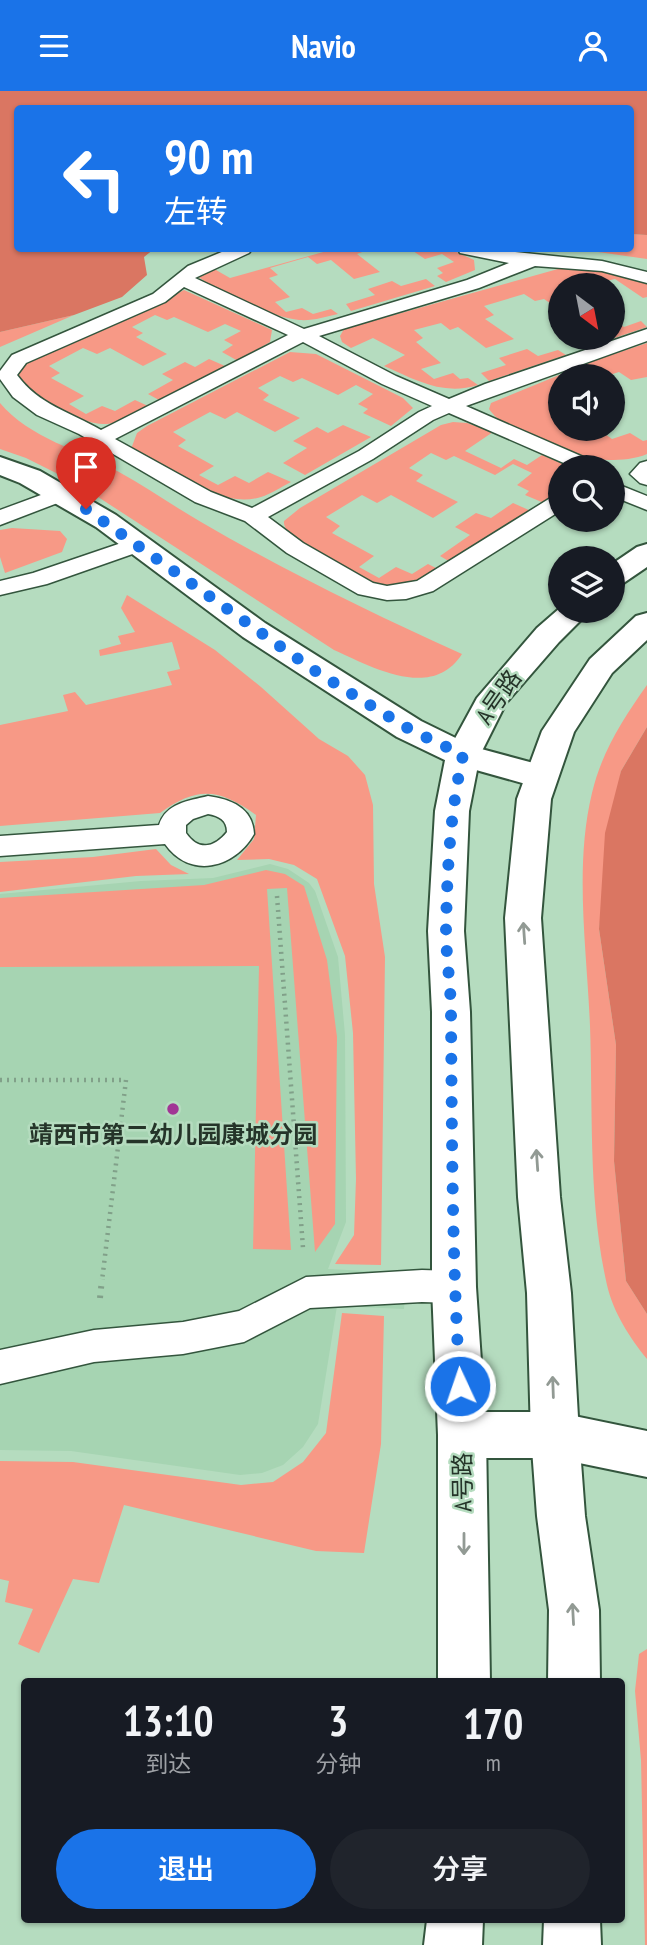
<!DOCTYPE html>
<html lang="zh">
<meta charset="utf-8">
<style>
:root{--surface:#171b24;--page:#20242c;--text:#f1f3f6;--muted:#9ea1a6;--accent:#1a73e8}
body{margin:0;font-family:"PT Sans Narrow","Noto Sans SC",sans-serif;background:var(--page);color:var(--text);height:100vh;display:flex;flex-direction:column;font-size:26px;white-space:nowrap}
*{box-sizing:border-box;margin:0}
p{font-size:23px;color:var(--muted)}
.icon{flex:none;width:38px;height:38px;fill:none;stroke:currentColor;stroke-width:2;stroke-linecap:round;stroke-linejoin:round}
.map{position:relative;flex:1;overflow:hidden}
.side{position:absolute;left:21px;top:1587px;width:604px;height:245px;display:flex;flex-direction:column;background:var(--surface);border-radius:7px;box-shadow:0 2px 5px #0004}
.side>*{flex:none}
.hud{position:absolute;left:14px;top:14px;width:620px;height:147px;border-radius:7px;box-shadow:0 2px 5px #0004;background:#1a73e8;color:#fff;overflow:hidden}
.needle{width:46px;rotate:148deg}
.fabs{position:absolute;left:548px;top:182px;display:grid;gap:14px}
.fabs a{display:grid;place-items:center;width:77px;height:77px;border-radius:50%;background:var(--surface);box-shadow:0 2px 5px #0004;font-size:35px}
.pin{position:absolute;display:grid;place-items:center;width:60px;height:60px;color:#fff;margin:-72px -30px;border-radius:50% 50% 50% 0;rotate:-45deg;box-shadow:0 0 7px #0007}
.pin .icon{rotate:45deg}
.me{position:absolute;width:77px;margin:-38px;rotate:357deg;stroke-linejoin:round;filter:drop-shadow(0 0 5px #0008)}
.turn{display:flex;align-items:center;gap:24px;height:147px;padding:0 35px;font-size:32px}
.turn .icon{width:91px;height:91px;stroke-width:2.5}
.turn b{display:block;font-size:49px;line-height:60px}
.eta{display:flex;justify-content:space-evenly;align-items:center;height:119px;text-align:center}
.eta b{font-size:42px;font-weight:600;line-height:49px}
.action{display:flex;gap:14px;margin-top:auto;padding:14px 35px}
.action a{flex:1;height:80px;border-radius:42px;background:var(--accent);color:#fff;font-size:28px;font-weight:600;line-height:80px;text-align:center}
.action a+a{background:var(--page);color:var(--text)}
header{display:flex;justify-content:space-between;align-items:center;height:91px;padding:0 35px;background:var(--accent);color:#fff;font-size:32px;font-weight:600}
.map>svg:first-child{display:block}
.built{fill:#a6d4b2}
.green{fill:#f79986}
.forest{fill:#da7662}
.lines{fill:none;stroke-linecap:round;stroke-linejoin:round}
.service-casing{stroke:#33553d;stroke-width:3}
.minor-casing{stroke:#33553d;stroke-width:4}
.tertiary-casing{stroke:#33553d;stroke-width:4}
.path-far1{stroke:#81a089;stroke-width:4.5;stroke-dasharray:2 5;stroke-linecap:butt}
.path{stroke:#81a089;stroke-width:6;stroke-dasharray:2.5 7;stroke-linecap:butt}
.service{fill:#fff;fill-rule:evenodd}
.minor{fill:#fff;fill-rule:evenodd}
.tertiary{fill:#fff;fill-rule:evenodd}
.oneway{stroke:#929a94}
.route{stroke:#1a73e8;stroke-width:12;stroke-dasharray:0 21.6}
.poi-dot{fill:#a13595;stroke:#b5dcbf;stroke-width:2.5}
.labels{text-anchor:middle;stroke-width:5;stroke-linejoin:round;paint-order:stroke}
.street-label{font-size:24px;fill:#253429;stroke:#b5dcbf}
.poi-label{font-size:24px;font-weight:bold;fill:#253429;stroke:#b5dcbf}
</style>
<header><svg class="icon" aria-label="menu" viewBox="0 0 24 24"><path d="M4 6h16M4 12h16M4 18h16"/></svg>Navio<svg class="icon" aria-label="person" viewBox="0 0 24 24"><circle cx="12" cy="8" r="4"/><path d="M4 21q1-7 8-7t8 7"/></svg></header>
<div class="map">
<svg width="647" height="1854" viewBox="0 0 647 1854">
<rect width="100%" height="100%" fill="#b5dcbf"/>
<!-- built -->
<path class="built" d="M270 773 288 778 309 792 315 800 338 866 345 944 346 1131 328 1178 407 1182 404 1218 337 1215 318 1333 303 1356 283 1374 262 1382 240 1384 71 1360 0 1359V803L141 790 213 787Z"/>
<!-- green -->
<path class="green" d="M630 143 647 144V168L577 158H630Z
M334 158H362L365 160 357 163 380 181 354 188 331 169 317 173 308 166 270 177 278 184 269 187 290 206 275 211 286 221 302 217 313 223 331 218 338 223C325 226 313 230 299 229 270 226 220 202 197 185L209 175 230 187Z
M410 158H450L474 169 475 179 446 191 437 185 443 182 437 177 454 171 442 163 425 168Z
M565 176 602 178 647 191V206L643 207 615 188 606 190 595 184 572 191 575 194H560V219L544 208 535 210 524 203 484 215 494 224 485 228 514 248 486 257 458 236 450 239 441 232 414 239 423 247 416 251 441 272 421 278 434 288 453 282 460 288 468 287 478 294C443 305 416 289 384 275L405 264 373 247 351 257 342 251 340 245 344 238Z
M426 188 435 195 351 220 346 213 375 204 368 198 392 190 401 195Z
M184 199 272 239 270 251 238 270 222 261 233 254 224 249 241 240 225 233 208 241 174 226 167 229 155 224 132 236 143 242 136 246 167 263 143 275 110 257 97 263 83 257 49 275 60 282 51 287 84 305 69 313 86 323 102 315 115 320 135 309 148 315C136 321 121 332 107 333 87 335 27 309 19 291 19 290 18 280 18 279L26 270 128 228Z
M74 224 0 256V241Z
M614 230 624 236 641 230 647 236 582 258 576 253 595 247H612Z
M647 252V286L631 289 619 281 606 285H560V338H598L612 348 630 342 643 350 647 349V363C636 368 621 369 609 369 580 368 505 343 489 318L491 312 596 269Z
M527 258 538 265 558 259 566 264 489 290 481 282 506 274 499 267Z
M290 261 316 263 403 307 413 317 391 335 363 322 368 318 358 313 373 303 356 294 338 304 302 287 293 291 280 285 258 297 269 304 263 309 300 327 275 341 237 321 225 328 210 321 173 341 186 349 178 355 214 375 199 384 218 394 235 385 249 392 268 381 291 391C281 396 271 403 261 406 219 419 166 377 131 358L137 342 147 335Z
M209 268 225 275 159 309 148 303 173 289 162 283 185 271 195 276Z
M0 312C29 347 80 359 119 381 147 396 173 415 201 431 285 480 373 523 462 563 432 610 372 576 334 559L78 393 26 367 0 358Z
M453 331 467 332 493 341 465 360 501 377 514 368 527 374 542 364 568 375 560 376V402L544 412 525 404 529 400 517 394 532 382 513 373 495 384 454 365 446 369 431 362 409 377 423 384 416 390 458 411 433 427 391 404 377 412 362 404 326 426 340 435 332 442 374 465 359 476 379 487 396 476 412 483 428 473 442 480C427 488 413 496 396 496 387 497 372 495 364 491 347 483 281 448 284 430L300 417 441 334Z
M343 334 371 346 305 384 283 372 307 357 293 350 317 336 328 342Z
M513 412 531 420 452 472 440 465 470 444 455 436 476 422 491 427Z
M12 437 60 440 67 448 62 461 5 482 0 466V439Z
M127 504 215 559 261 596 319 648 348 665 365 684 373 714 374 793 385 866 381 1174 335 1173 354 1144 356 1088 353 942 345 865 317 788 294 774 269 768 237 769 254 748 256 724C219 697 197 695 160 722L0 735V634L68 620 63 604 75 601 86 614 172 594 167 581 180 578 172 551 100 565 99 559 121 553 118 545 135 541 121 517Z
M647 594V636L621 680 599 838 616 954 614 1070 626 1190 647 1223V1268C630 1247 613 1221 607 1194 588 1111 593 1019 590 935 587 859 574 776 592 702 602 660 623 628 647 594Z
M156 758 171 774 189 783 136 785 0 801V771L93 766Z
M266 779 285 783 304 795 327 869 337 946 335 1133 315 1161 287 797 267 798 291 1159 253 1158 259 875 0 876V807L204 794Z
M342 1222 384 1225 381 1353 364 1462 316 1460 124 1414 99 1492 73 1488 39 1562 18 1553 33 1518 5 1511 9 1490 0 1488V1370L73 1371 241 1394 273 1391 303 1371 326 1342Z
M647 1558V1854H645L641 1669 635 1600 639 1563Z"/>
<!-- forest -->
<path class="forest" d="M0 0H647V144L630 143V18H18V158H154L144 166 147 184 122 206 74 224 0 241Z
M647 636V1223L626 1190 614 1070 616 954 599 838 605 742 621 680Z"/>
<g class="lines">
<!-- service casing -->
<g class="service-casing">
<path id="service" d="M229 158H252L249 162 195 187 304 238 467 189 509 172 460 162 458 158H485L602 170 647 181V192L602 180 535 175 479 197 319 245 396 285 449 308 485 293 647 238V250L466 315 597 372 601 376H573L449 322 433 329 373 368 268 426 303 452 373 492 387 495 417 490 552 406 560 405V420L433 500 406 508 387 509 358 503 287 462 245 430 195 411 79 343 37 324 13 306 0 288V280L12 264 153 203 188 175ZM184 196 288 244 101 339C70 321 39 314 17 284L26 272 165 211ZM303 251 382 293 432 315 419 321 359 360 252 417 211 401 115 348Z
M647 370V394L640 392 630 383 640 372Z
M612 391 647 405V419L612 405Z
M60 397 68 398 71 403 68 408 0 434V419Z
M136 447 144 449 147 454 144 459 47 493 0 504V490L33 482Z
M208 705C231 708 253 717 254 743 235 777 190 789 165 753L0 765V745L159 734C166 712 188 710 208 705ZM208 723C219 725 227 729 227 741 215 756 199 761 186 742V734L193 728Z
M422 1179 454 1180 466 1185 471 1196 466 1207 454 1212 422 1211 310 1217 244 1251 183 1263 94 1271 0 1293V1259L94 1239 183 1231 239 1220 306 1186Z"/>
</g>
<!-- minor casing -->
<g class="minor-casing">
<path id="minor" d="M0 366 40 380 116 424 265 532 421 630 474 656 552 677 557 685 552 693 540 697 451 672 397 646 243 546 96 436 20 392 0 384Z
M462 1321H555L647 1340V1386L555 1367H462L445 1360 438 1344 445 1328Z"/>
</g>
<!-- tertiary casing -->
<g class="tertiary-casing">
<path id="tertiary" d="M647 453V476L622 493 612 496V473L637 456Z
M560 517V520H590L559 551 506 612 480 664 469 720 464 840 470 921 476 1196 486 1344 490 1591H438V1344L432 1196V921L428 840 435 720 446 664 477 607 537 537Z
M647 522V549L612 582 574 641 551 708 541 827 560 1106 571 1202 579 1344 585 1425 599 1519 600 1591H548L549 1519 537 1425 531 1344 527 1202 518 1106 505 827 517 708 542 640 590 568 636 525Z
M427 1829H483L482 1854H424Z
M544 1829H600L601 1854H543Z"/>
</g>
<!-- path-far1 -->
<path class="path-far1" d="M277 805 303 1157
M0 989H126L102 1190"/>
<!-- path -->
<path class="path" d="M100 1207 102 1188"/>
<!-- service -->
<use href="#service" class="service"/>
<!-- minor -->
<use href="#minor" class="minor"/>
<!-- tertiary -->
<use href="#tertiary" class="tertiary"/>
</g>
<!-- one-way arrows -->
<defs><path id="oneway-shaft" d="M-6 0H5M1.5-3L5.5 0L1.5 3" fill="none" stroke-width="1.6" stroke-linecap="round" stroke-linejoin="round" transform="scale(1.75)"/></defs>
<g class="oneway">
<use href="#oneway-shaft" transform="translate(524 842) rotate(-94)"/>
<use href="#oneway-shaft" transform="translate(537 1069) rotate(-94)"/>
<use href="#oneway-shaft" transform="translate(553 1296) rotate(-92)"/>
<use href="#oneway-shaft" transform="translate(464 1453) rotate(90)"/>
<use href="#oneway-shaft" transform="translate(573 1523) rotate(-93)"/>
</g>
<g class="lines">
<!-- route -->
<path class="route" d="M86 418 318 582 409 638 463 664C450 721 447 781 446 839 446 867 451 895 451 923 452 1047 452 1171 460 1295"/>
</g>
<!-- markers -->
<circle class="poi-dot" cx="173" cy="1018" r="7"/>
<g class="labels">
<!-- street labels -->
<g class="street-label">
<text transform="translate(499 606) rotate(-55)" y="8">A号路</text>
<text transform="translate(463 1391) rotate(-91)" y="8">A号路</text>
</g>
<!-- poi labels -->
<g class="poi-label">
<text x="173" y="1052">靖西市第二幼儿园康城分园</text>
</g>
</g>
</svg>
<div class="fabs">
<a><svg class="needle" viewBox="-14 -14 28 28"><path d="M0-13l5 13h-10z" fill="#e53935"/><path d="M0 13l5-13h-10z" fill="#9ea1a6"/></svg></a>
<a><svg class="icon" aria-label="sound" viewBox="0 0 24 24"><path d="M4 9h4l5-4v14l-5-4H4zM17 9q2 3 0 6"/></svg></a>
<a><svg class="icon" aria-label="search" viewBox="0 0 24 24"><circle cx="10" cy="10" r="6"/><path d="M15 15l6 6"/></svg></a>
<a><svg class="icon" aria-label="layers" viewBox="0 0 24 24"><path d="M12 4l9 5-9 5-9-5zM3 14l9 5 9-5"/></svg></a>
</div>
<div class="pin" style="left:86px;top:418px;background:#d93025"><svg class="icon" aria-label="arrive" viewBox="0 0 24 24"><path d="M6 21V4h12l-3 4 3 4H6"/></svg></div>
<svg class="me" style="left:460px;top:1295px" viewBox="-20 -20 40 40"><circle r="17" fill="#1a73e8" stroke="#fff" stroke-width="3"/><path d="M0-11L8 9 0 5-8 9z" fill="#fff"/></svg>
<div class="hud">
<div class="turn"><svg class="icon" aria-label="left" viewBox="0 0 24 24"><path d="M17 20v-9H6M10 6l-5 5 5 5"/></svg><div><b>90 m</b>左转</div></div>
</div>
<section class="side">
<div class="eta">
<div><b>13:10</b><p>到达</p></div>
<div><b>3</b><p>分钟</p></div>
<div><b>170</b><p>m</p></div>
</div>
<div class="action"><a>退出</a><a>分享</a></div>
</section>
</div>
